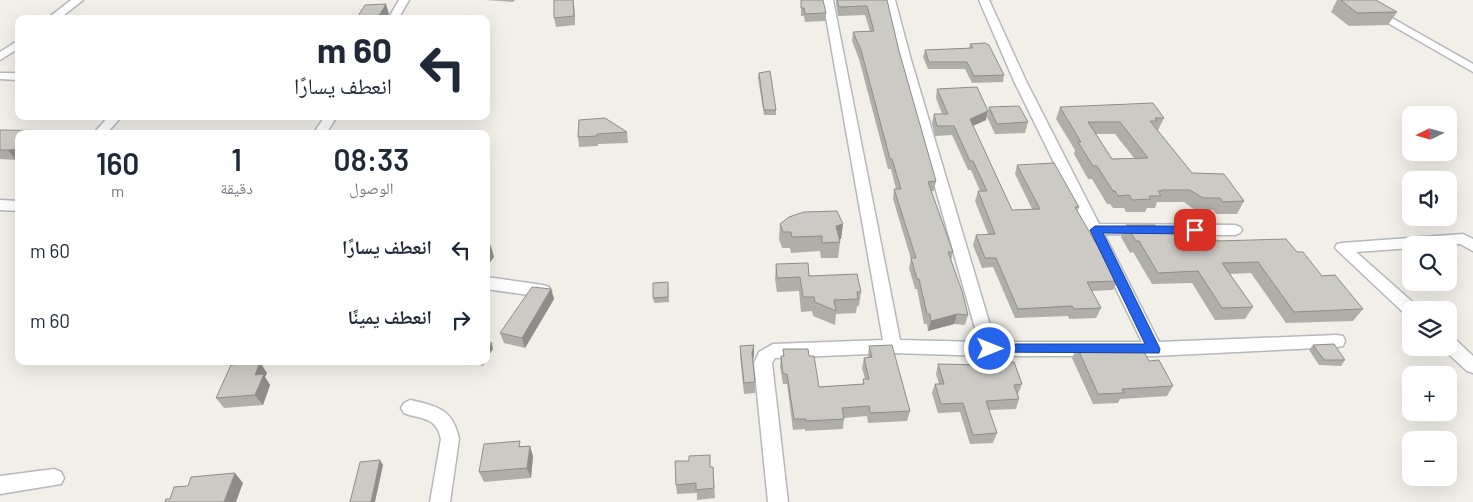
<!DOCTYPE html>
<html lang="ar">
<meta charset="utf-8">
<style>
:root{--surface:#fff;--page:#f6f6f7;--text:#1f2937;--muted:#747a83}
body{margin:0;font-family:Barlow,"Noto Naskh Arabic",sans-serif;background:var(--page);color:var(--text);direction:rtl;height:100vh;display:flex;flex-direction:column;font-size:19px;white-space:nowrap}
*{box-sizing:border-box;margin:0}
p{font-size:16px;color:var(--muted)}
.icon{flex:none;width:28px;height:28px;fill:none;stroke:currentColor;stroke-width:2;stroke-linecap:round;stroke-linejoin:round}
.map{position:relative;flex:1;overflow:hidden;direction:ltr}
.side{position:absolute;left:15px;top:130px;width:475px;height:235px;display:flex;flex-direction:column;background:var(--surface);border-radius:10px;box-shadow:0 5px 20px #0002;direction:rtl}
.side>*{flex:none}
.hud{position:absolute;left:15px;top:15px;width:475px;height:105px;border-radius:10px;box-shadow:0 5px 20px #0002;direction:rtl;background:#fff;color:var(--text);overflow:hidden}
.needle{width:32px;rotate:265deg}
.controls{position:absolute;left:1402px;top:106px;display:grid;gap:10px}
.controls a{display:grid;place-items:center;width:55px;height:55px;border-radius:10px;background:var(--surface);box-shadow:0 5px 20px #0002;font-size:25px}
.pin{position:absolute;display:grid;place-items:center;width:42px;height:42px;color:#fff;margin:-21px;border-radius:10px;box-shadow:0 2px 8px #0006}
.me{position:absolute;width:55px;margin:-28px;rotate:90deg;stroke-linejoin:round;filter:drop-shadow(0 0 4px #0008)}
.turn{display:flex;align-items:center;gap:18px;height:105px;padding:0 15px;font-size:22px}
.turn .icon{width:65px;height:65px;stroke-width:2.5}
.turn b{display:block;font-size:35px;line-height:42px}
.eta{display:flex;justify-content:space-evenly;align-items:center;height:85px;text-align:center}
.eta b{font-size:30px;font-weight:600;line-height:35px}
ul{padding:0;list-style:none}
li{display:flex;align-items:center;gap:15px;height:70px;padding:0 15px}
li div{flex:1}
li b{display:block;font-size:19px}
li em{font-style:normal}
.map>svg:first-child{display:block}
.lines{fill:none;stroke-linecap:round;stroke-linejoin:round}
.minor-casing{stroke:#b5b8bc;stroke-width:3}
.minor{fill:#fff;fill-rule:evenodd}
.wall{fill:#afaea9;fill-rule:evenodd}
.shaded-wall{fill:#8f8d8a}
.building{fill:#cccac5;stroke:#8f8d8a;fill-rule:evenodd}
.route{fill:#2563eb;stroke:#184099}
</style>
<div class="map">
<svg width="1473" height="502" viewBox="0 0 1473 502">
<rect width="100%" height="100%" fill="#f1efe8"/>
<g class="lines">
<!-- minor casing -->
<g class="minor-casing">
<path id="minor" d="M71 0H83L59 19H47Z
M399 0H409L398 19H388Z
M823 0H833L900 340 979 342 899 60 885 0H895L911 60 995 342H1142L1014 81 979 0H989L1026 81 1099 224 1235 225 1240 227 1242 230 1240 233 1235 235 1104 234 1159 342 1337 335 1343 336 1345 341 1343 346 1337 347 1154 356H989L893 353 775 358 772 363 788 502H768L754 363 759 352 773 344 883 340Z
M1348 0H1360L1473 64V72Z
M19 40V48L0 60V52Z
M0 73H19V80L0 79Z
M109 116H122L106 134H93Z
M325 116H337L326 134H313Z
M0 200 19 201V211L0 210Z
M1463 234 1473 239V251L1460 244 1411 245V248L1356 252 1417 306 1419 310H1411V316L1405 314 1335 248 1337 244 1342 243Z
M486 277 543 285 549 287 551 291 549 295 543 297 486 289Z
M1449 338 1455 339 1473 356V373L1467 371 1443 349 1449 348Z
M410 400C437 406 453 409 459 439L450 502H430L441 439C436 416 422 420 404 413L401 408 404 403Z
M54 469 61 472 64 478 61 484 0 494V476Z"/>
</g>
<!-- minor -->
<use href="#minor" class="minor"/>
</g>
<!-- wall -->
<path class="wall" d="M486 0H515L513 2Z
M801 0 826 13 825 21 805 22 804 16H801Z
M836 0H887L899 51 936 181 934 191H931L953 252 951 260 968 315 965 325 954 324 928 331 927 324H924L917 289H915L909 268 911 259 893 199 894 189H896L891 169H888L859 59 852 41 853 32 870 31 865 15 838 16 836 3Z
M1337 0H1376L1397 12 1388 25 1349 26 1331 12Z
M574 5 575 25 556 27 554 18Z
M970 44 1004 75 1003 82 972 83 965 69H928L923 57 925 50 969 48Z
M759 73 776 110V115H764L758 78Z
M937 89 986 120 973 126 1012 210 1032 209 1015 174 1017 165 1079 207 1077 211 1118 281 1113 290 1092 291 1101 308 1096 318 1069 319 1068 316 1015 318 993 267 982 268 973 245 976 235 988 234 975 201 978 191H980L971 170H968L952 135 935 136 932 123 934 114H942L936 98Z
M989 107 1028 122 1025 133 995 134 987 117Z
M1060 107 1164 118 1158 130H1157L1192 173 1244 201 1237 214H1216L1213 210 1196 211 1184 202H1157L1155 208H1147L1145 212H1126L1124 208H1113L1110 204H1107L1092 179H1088L1074 154 1075 150 1056 119ZM1096 134H1115L1134 158 1112 159Z
M579 120 627 132 628 143 598 144V146L579 147 578 137Z
M0 130 16 160 0 159Z
M780 224H843L841 239H840V242L838 258H821L820 251 791 253 790 248H782L779 239Z
M1126 225 1160 232 1297 252 1322 276 1363 309 1353 321 1286 323 1251 273 1230 274 1253 307 1245 319 1215 320 1192 283 1152 284 1133 252 1130 253 1121 237Z
M776 264 861 292 859 306H857L856 313 836 314 835 325 813 316 812 311 801 312 799 291 777 292 775 279Z
M668 282 669 302 654 303 653 298Z
M551 289 554 299 525 348 504 343 500 333Z
M1313 345 1345 360 1341 366 1319 365 1309 350Z
M740 346 754 355 753 360 755 382V393L744 394 740 356Z
M869 346 910 411 907 421 868 423 867 416 844 418 843 429 805 431V429L793 430 787 384H783L780 366 781 356H783V349L809 356 819 387 863 384V379H865L862 368 864 358 868 357Z
M1077 347 1149 361 1173 386 1167 396 1120 399 1118 403 1093 404 1072 358Z
M982 360 998 363 1022 384 1018 394 1019 399 1016 409 989 410 997 433 993 443 970 444 960 412 938 413 932 393 935 384H939L936 374 938 364H980Z
M466 361H486L483 366 466 362Z
M267 373 265 377 270 385 263 405 224 408 216 398Z
M521 446 533 456 531 478 484 482 479 472Z
M710 467H713L715 498 697 500V493L677 494 676 485Z"/>
<!-- shaded-wall -->
<path class="shaded-wall" d="M573 0 574 5 575 25 574 16Z
M386 4 389 14 386 19H377Z
M988 111 986 120 968 128 970 119Z
M19 149V160H16L8 150Z
M843 224 841 239 834 241 836 226Z
M491 246 494 257 486 268V253Z
M551 289 554 299 525 348 522 338Z
M957 314 954 324 928 331 931 321Z
M492 343 493 349 486 360V352Z
M754 345V355L752 363V353Z
M481 361H486L483 366Z
M260 362 267 373 265 377 270 385 263 405 255 395V375Z
M530 446 533 456 531 478 527 468Z
M380 460 383 465 375 502H371Z
M235 473 243 483 236 502H224Z"/>
<!-- building -->
<path class="building" d="M554 0H573L574 16 554 18Z
M801 0H823L826 13 805 14 804 8H801Z
M837 0H887L899 51 936 181 928 182 953 252H948L962 291 968 315 957 314 931 321 930 314H927L919 279H917L911 258H916L894 189H901L892 159H890L861 50 853 32 874 31 867 6 839 7Z
M1341 0H1376L1397 12 1357 13Z
M386 4 377 19H356L365 5Z
M985 43 989 45 1004 75 974 76 967 62H929L925 50 973 48 970 44Z
M770 71 776 110H764L759 73Z
M977 87 988 111 970 119 1012 210 1040 209 1017 165 1054 163 1079 207H1075L1118 281 1087 282 1101 308 1074 309 1072 306 1018 309 996 258H985L976 235 995 234 978 191H987L973 161H970L954 126H937L934 114H948L937 89Z
M1153 103 1164 118H1155L1157 121H1150L1192 173 1224 174 1244 201 1223 202 1220 198H1203L1190 190H1161L1162 191H1158L1161 196H1149L1151 199 1132 200 1129 195 1118 196 1115 191H1113L1097 166H1093L1078 142H1081L1060 107ZM1088 122H1120L1148 158 1112 159Z
M1019 106 1028 122 997 124 989 107Z
M605 118 627 132 597 134V136L578 137 579 120Z
M0 130 68 131 64 134H19V149L8 150H0Z
M837 211 843 224 836 226 840 242 822 243V236L792 237 791 232H783L780 224 789 217 804 212Z
M1126 225H1155L1160 232 1210 231 1217 241 1286 239 1297 252H1303L1322 276 1335 275 1363 309 1294 312 1258 262 1222 263 1253 307 1222 308 1198 271 1158 273 1139 241H1136Z
M486 245 491 246 486 253Z
M808 263 809 276 857 274 861 292H857L858 299 834 300 836 311 815 302 814 297H803L800 277 777 278 776 264Z
M668 282V297L653 298V283Z
M532 287 551 289 522 338 500 333Z
M486 342 492 343 486 352Z
M1334 344 1345 360H1324L1313 345Z
M754 345 752 353 755 382 744 383 740 346Z
M892 345 910 411 870 413 869 406 842 408 844 419 806 421V419H794L787 374H783L781 356H784L783 349H808L809 356H814L819 387 864 384 863 379H869L864 358 872 357 869 346Z
M1077 347H1091L1101 352 1143 350 1149 361 1159 360 1173 386 1122 389 1124 393 1098 394Z
M982 360H996L998 363 1014 362 1022 384 1014 385 1019 399 986 401 997 433 973 435 963 403 941 404 935 384H944L938 364 983 365Z
M260 362 255 375 264 374 255 395 216 398 231 365Z
M520 441 519 447 530 446 527 468 479 472 484 444Z
M710 455V467H713L714 488 696 490V483L676 485 675 461H689V456Z
M380 460 371 502H350L360 462Z
M235 473 224 502H165L166 499H170L174 487 188 486 191 477Z"/>
<!-- route -->
<path class="route" d="M1095 226H1195L1200 230 1195 234 1103 233 1160 349 1159 353 985 352 983 349 985 345 990 344H1145L1090 230Z"/>
</svg>
<div class="controls">
<a><svg class="needle" viewBox="-14 -14 28 28"><path d="M0-13l5 13h-10z" fill="#e53935"/><path d="M0 13l5-13h-10z" fill="#747a83"/></svg></a>
<a><svg class="icon" aria-label="sound" viewBox="0 0 24 24"><path d="M4 9h4l5-4v14l-5-4H4zM17 9q2 3 0 6"/></svg></a>
<a><svg class="icon" aria-label="search" viewBox="0 0 24 24"><circle cx="10" cy="10" r="6"/><path d="M15 15l6 6"/></svg></a>
<a><svg class="icon" aria-label="layers" viewBox="0 0 24 24"><path d="M12 4l9 5-9 5-9-5zM3 14l9 5 9-5"/></svg></a>
<a>+</a>
<a>−</a>
</div>
<div class="pin" style="left:1195px;top:230px;background:#d93025"><svg class="icon" aria-label="arrive" viewBox="0 0 24 24"><path d="M6 21V4h12l-3 4 3 4H6"/></svg></div>
<svg class="me" style="left:990px;top:349px" viewBox="-20 -20 40 40"><circle r="17" fill="#2563eb" stroke="#fff" stroke-width="3"/><path d="M0-11L8 9 0 5-8 9z" fill="#fff"/></svg>
<div class="hud">
<div class="turn"><svg class="icon" aria-label="left" viewBox="0 0 24 24"><path d="M17 20v-9H6M10 6l-5 5 5 5"/></svg><div><b>60 m</b>انعطف يسارًا</div></div>
</div>
<section class="side">
<div class="eta">
<div><b>08:33</b><p>الوصول</p></div>
<div><b>1</b><p>دقيقة</p></div>
<div><b>160</b><p>m</p></div>
</div>
<ul>
<li><svg class="icon" aria-label="left" viewBox="0 0 24 24"><path d="M17 20v-9H6M10 6l-5 5 5 5"/></svg><div><b>انعطف يسارًا</b></div><em>60 m</em></li>
<li><svg class="icon" aria-label="right" viewBox="0 0 24 24"><path d="M7 20v-9h11M14 6l5 5-5 5"/></svg><div><b>انعطف يمينًا</b></div><em>60 m</em></li>
</ul>
</section>
</div>
